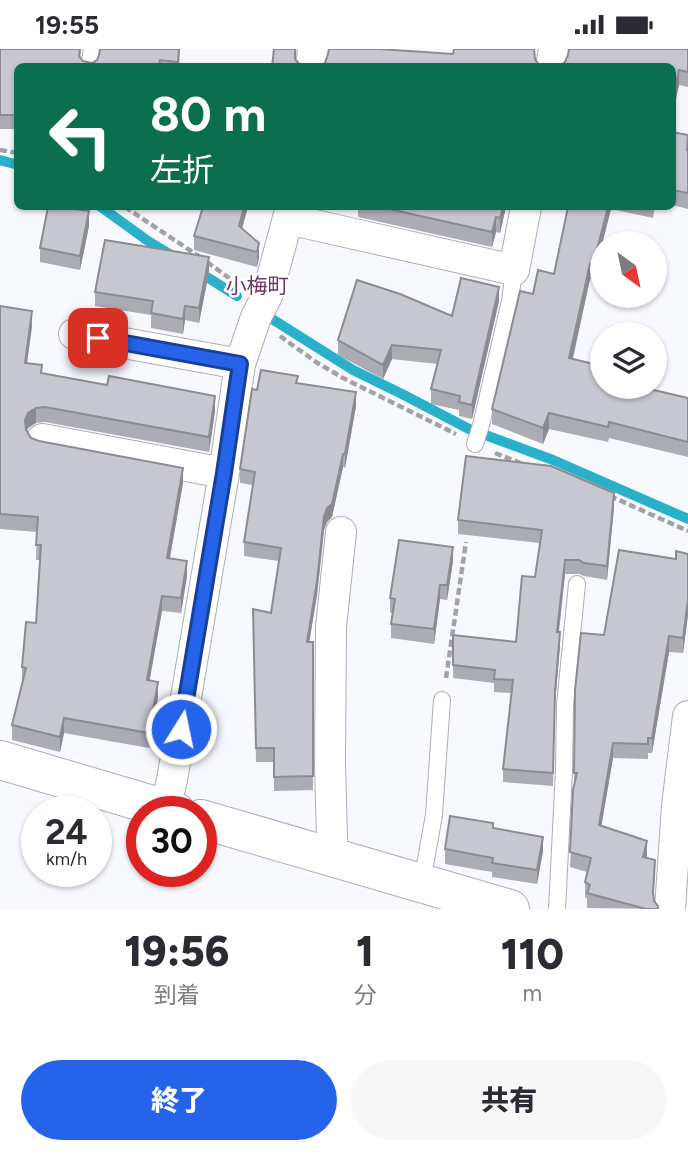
<!DOCTYPE html>
<html lang="ja">
<meta charset="utf-8">
<style>
:root{--surface:#fff;--page:#f7f7f7;--text:#2b2b33;--muted:#7c7c81;--accent:#2563eb}
body{margin:0;font-family:Figtree,"Noto Sans JP",sans-serif;background:var(--page);color:var(--text);height:100vh;display:flex;flex-direction:column;font-size:26px;white-space:nowrap}
*{box-sizing:border-box;margin:0}
p{font-size:23px;color:var(--muted)}
.icon{flex:none;width:38px;height:38px;fill:none;stroke:currentColor;stroke-width:2;stroke-linecap:round;stroke-linejoin:round}
.map{position:relative;height:860px;overflow:hidden}
.panel{display:flex;flex-direction:column;background:var(--surface);flex:1}
.panel>*{flex:none}
.banner{position:absolute;left:14px;top:14px;width:662px;height:147px;border-radius:10px;box-shadow:0 2px 5px #0004;background:#0b6e4f;color:#fff;overflow:hidden}
.needle{width:46px;rotate:147deg}
.controls{position:absolute;left:590px;top:182px;display:grid;gap:14px}
.controls a{display:grid;place-items:center;width:77px;height:77px;border-radius:50%;background:var(--surface);box-shadow:0 2px 5px #0004;font-size:35px}
.speed{position:absolute;left:21px;top:747px;display:flex;gap:14px;font-size:35px;font-weight:700;text-align:center}
.speed>*{display:grid;place-content:center;width:91px;height:91px;border-radius:50%;background:var(--surface);box-shadow:0 2px 5px #0004;line-height:1}
.speed small{font-size:18px;font-weight:400}
.speed .limit{border:10px solid #d22;background:#fff;color:#111}
.pin{position:absolute;display:grid;place-items:center;width:60px;height:60px;color:#fff;margin:-30px;border-radius:14px;box-shadow:0 4px 10px #0006}
.me{position:absolute;width:77px;margin:-38px;rotate:10deg;stroke-linejoin:round;filter:drop-shadow(0 0 5px #0008)}
.turn{display:flex;align-items:center;gap:24px;height:147px;padding:0 21px;font-size:32px}
.turn .icon{width:91px;height:91px;stroke-width:2.5}
.turn b{display:block;font-size:49px;line-height:60px}
.eta{display:flex;justify-content:space-evenly;align-items:center;height:119px;text-align:center}
.eta b{font-size:42px;font-weight:800;line-height:49px}
.cta{display:flex;gap:14px;margin-top:auto;padding:14px 21px}
.cta a{flex:1;height:80px;border-radius:42px;background:var(--accent);color:#fff;font-size:28px;font-weight:800;line-height:80px;text-align:center}
.cta a+a{background:var(--page);color:var(--text)}
.status{display:flex;justify-content:space-between;align-items:center;height:49px;padding:0 35px;background:var(--surface);direction:ltr}
.status svg{height:19px;fill:currentColor}
.map>svg:first-child{display:block}
.lines{fill:none;stroke-linecap:round;stroke-linejoin:round}
.stream{stroke:#29b1cb;stroke-width:10}
.service-casing{stroke:#acadb6;stroke-width:18}
.minor-casing{stroke:#acadb6;stroke-width:32}
.tertiary-casing{stroke:#acadb6;stroke-width:40}
.path{stroke:#a1a2a7;stroke-width:4.5;stroke-dasharray:7 3.5;stroke-linecap:butt}
.service{stroke:#fff;stroke-width:16}
.minor{stroke:#fff;stroke-width:30}
.tertiary{stroke:#fff;stroke-width:38}
.wall{fill:#abacb4}
.shaded-wall{fill:#8b8c92}
.building{fill:#c7c8d1;stroke:#8b8c92;stroke-width:2}
.route-casing{stroke:#184099;stroke-width:18}
.route{stroke:#2563eb;stroke-width:12}
.labels{text-anchor:middle;stroke-width:5;stroke-linejoin:round;paint-order:stroke}
.neighbourhood-label{font-size:21px;fill:#6b3564;stroke:#fff}
</style>
<div class="status"><b>19:55</b><svg viewBox="0 0 49 12"><path d="M0 12V9h3v3zM5 12V6h3v6zM10 12V3h3v9zM15 12V0h3v12zM26 1h20v11H26zM47 4h2v5h-2z"/></svg></div>
<div class="map">
<svg width="688" height="860" viewBox="0 0 688 860">
<rect width="100%" height="100%" fill="#f8f9ff"/>
<g class="lines">
<!-- stream -->
<path class="stream" d="M0 111 18 116
M101 158 148 192 171 206
M199 223 237 247
M272 270 353 321 402 345 469 380 553 411 688 470"/>
<!-- service casing -->
<g class="service-casing">
<path id="service" d="M89 18 92 0
M475 395 481 376 510 252 514 221
M422 833 434 766 442 651
M557 860 564 721 565 656 577 535"/>
</g>
<!-- minor casing -->
<g class="minor-casing">
<path id="minor" d="M311 18 313 0
M551 18 554 0
M288 170 514 221 526 158
M74 285 240 315
M42 390 224 424
M165 760 172 731 224 424 240 315 256 268 267 247 291 158
M329 806 332 790 330 714 331 578 341 483
M670 860 677 757 688 667"/>
</g>
<!-- tertiary casing -->
<g class="tertiary-casing">
<path id="tertiary" d="M0 711 176 763
M201 770 510 860"/>
</g>
<!-- path -->
<path class="path" d="M0 101 18 104
M125 158 200 208
M207 213 240 237
M280 287 316 313 343 329 456 385
M495 404 523 415
M610 447 688 482
M446 629 466 493"/>
<!-- service -->
<use href="#service" class="service"/>
<!-- minor -->
<use href="#minor" class="minor"/>
<!-- tertiary -->
<use href="#tertiary" class="tertiary"/>
</g>
<!-- wall -->
<path class="wall" d="M0 0H81L80 9 83 12 92 14 97 11 99 6 100 0H180L179 18H18V99H16L17 80H0Z
M688 0V38L679 36 672 18Z
M672 83 688 86V160L672 156Z
M358 158H506L500 184 496 183 492 198 358 168Z
M568 158H655L653 169 611 160 593 231 590 230 573 310 602 338 688 349V408L609 389 608 393 549 380 543 395 492 375V360L533 245 554 225Z
M89 177 80 221 40 213V199Z
M242 180 259 208 257 218 194 201V187Z
M209 223 199 274 185 271 183 285 151 279V266L95 257V243Z
M499 252 472 370 459 367V361L431 355V340L437 315 392 310 383 330 338 306V291L452 267Z
M0 257 32 277 27 314 42 324 215 362 209 403 45 373 36 374 28 379 27 383 31 389 39 392 183 434 170 509 187 527 181 564 162 562 149 631 158 648 149 699 64 684 60 703 12 691V676L22 633V618L36 574 40 511H36L37 483 0 480Z
M298 334 356 357 345 419 343 418 332 468 327 473 324 481 317 546 309 593H313V741L274 742V713H256L253 560 271 564 279 512 244 507V493L253 436 240 434V420L257 341Z
M614 458 607 531 584 527 579 525H565L559 583 560 596 555 655 553 737 503 733V720L511 644 494 643V634L453 629V586L516 593 535 528 540 494 458 485V471Z
M688 505V566L683 604 669 603 652 704H648V710L613 709 601 777 647 807V809L655 826 653 848 658 860 587 859V850L585 848V833L587 823 570 818 574 737 575 641 604 586 676 510Z
M453 512 447 551 440 550 434 595 391 589V575L393 564H390V549Z
M493 779 543 802 537 835 492 828V823L445 815V800Z"/>
<!-- shaded-wall -->
<path class="shaded-wall" d="M679 21V36L672 69V53Z
M244 158H248L239 191V177Z
M503 158H506L500 184V169Z
M608 158H611V160L593 231V216Z
M89 162V177L80 221V207Z
M496 168V183L492 198V183Z
M259 194V208L257 218V203Z
M209 208V223L199 274V259Z
M590 215V230L569 325V309Z
M499 238V252L472 370V356Z
M185 257V271L183 285V270Z
M32 262V277L25 329V314Z
M392 296V310L383 330V316Z
M356 343V357L345 419V405Z
M215 347V362L209 403V388Z
M36 359V374L28 379 25 386V371L28 364Z
M549 364V380L543 395V379Z
M343 405V418L332 468 327 473 324 481 317 546 307 607V593L324 467Z
M183 419V434L167 524V509Z
M614 444V458L607 531V517Z
M453 498V512L447 551V536Z
M565 511V525L557 596V583Z
M187 512V527L181 564V549Z
M440 536V550L434 595V580Z
M162 547V562L147 646V631Z
M688 551V566L683 604V589Z
M560 583V596L555 655 553 737 555 642Z
M669 587V603L652 704V689Z
M158 633V648L149 699V684Z
M64 669V684L60 703V688Z
M613 694V709L599 791V776Z
M543 788V802L537 835V821Z
M647 792V807L643 823V808Z"/>
<!-- building -->
<path class="building" d="M0 0H80L79 7 83 12 92 14 97 11 99 6 100 0H179L178 13 160 11 159 18H18V66H0Z
M274 0H295V10L302 18H272Z
M329 0H379L453 5 454 0H534L535 10 539 16 543 18H320L325 14 328 5Z
M569 0H688V23L679 21 672 53V18H559L565 13 568 6Z
M672 83 688 86 687 101H688V144L672 141Z
M48 158H62L89 162 80 207 40 199Z
M203 158H244L239 177 259 194 257 203 194 187Z
M380 158H503L500 169 496 168 492 183Z
M568 158H608L593 216 590 215 569 309 602 317V338H641L688 349V393L609 373 608 378 549 364 543 379 492 360 520 242 533 245 538 221 554 225Z
M105 191 209 208 199 259 185 257 183 270 151 264 153 252 95 243Z
M461 229 499 238 472 356 459 353 460 347 431 340 441 301 392 296 383 316 338 291 357 231 400 245 452 267Z
M0 257 32 262 25 314 42 316 41 324 107 336 109 327 215 347 209 388 45 358 36 359 28 364 25 371 26 381 31 389 39 392 183 419 167 509 187 512 181 549 162 547 147 631 158 633 149 684 64 669 60 688 12 676 26 619 22 618 26 573 36 574 41 496H36L38 468 0 465Z
M261 321 298 327 296 334 356 343 345 405H343L332 455 327 459 324 467 317 532 307 593H313V727L274 728V699H256L253 560 271 564 281 499 244 493 255 423 240 420 252 340 257 341Z
M466 407 551 417 614 444 607 517 584 514 579 511H565L557 583H560L555 642 553 724 503 720 513 631 494 630 495 621 453 616V586L516 593 522 527 535 528 542 481 458 471Z
M399 491 453 498 447 536H440L434 580 391 575 395 550 390 549Z
M619 501 676 510V502L688 505V551L683 589 669 587 652 689H648V695L613 694 599 776 647 792 643 808 655 811 653 844 654 852 658 857V860H646L587 844 590 836 585 833 591 809 570 803 573 741 577 724H574L575 641 581 584 604 586Z
M450 767 493 774V779L543 788 537 821 492 814 493 809 445 800Z"/>
<g class="lines">
<!-- route casing -->
<g class="route-casing">
<path id="route" d="M98 289 240 315 224 424 181 680"/>
</g>
<!-- route -->
<use href="#route" class="route"/>
</g>
<g class="labels">
<!-- neighbourhood labels -->
<g class="neighbourhood-label">
<text x="257" y="244">小梅町</text>
</g>
</g>
</svg>
<div class="controls">
<a><svg class="needle" viewBox="-14 -14 28 28"><path d="M0-13l5 13h-10z" fill="#e53935"/><path d="M0 13l5-13h-10z" fill="#7c7c81"/></svg></a>
<a><svg class="icon" aria-label="layers" viewBox="0 0 24 24"><path d="M12 4l9 5-9 5-9-5zM3 14l9 5 9-5"/></svg></a>
</div>
<div class="speed"><div>24<small>km/h</small></div><div class="limit">30</div></div>
<div class="pin" style="left:98px;top:289px;background:#d93025"><svg class="icon" aria-label="arrive" viewBox="0 0 24 24"><path d="M6 21V4h12l-3 4 3 4H6"/></svg></div>
<svg class="me" style="left:181px;top:680px" viewBox="-20 -20 40 40"><circle r="17" fill="#2563eb" stroke="#fff" stroke-width="3"/><path d="M0-11L8 9 0 5-8 9z" fill="#fff"/></svg>
<div class="banner">
<div class="turn"><svg class="icon" aria-label="left" viewBox="0 0 24 24"><path d="M17 20v-9H6M10 6l-5 5 5 5"/></svg><div><b>80 m</b>左折</div></div>
</div>
</div>
<section class="panel">
<div class="eta">
<div><b>19:56</b><p>到着</p></div>
<div><b>1</b><p>分</p></div>
<div><b>110</b><p>m</p></div>
</div>
<div class="cta"><a>終了</a><a>共有</a></div>
</section>
